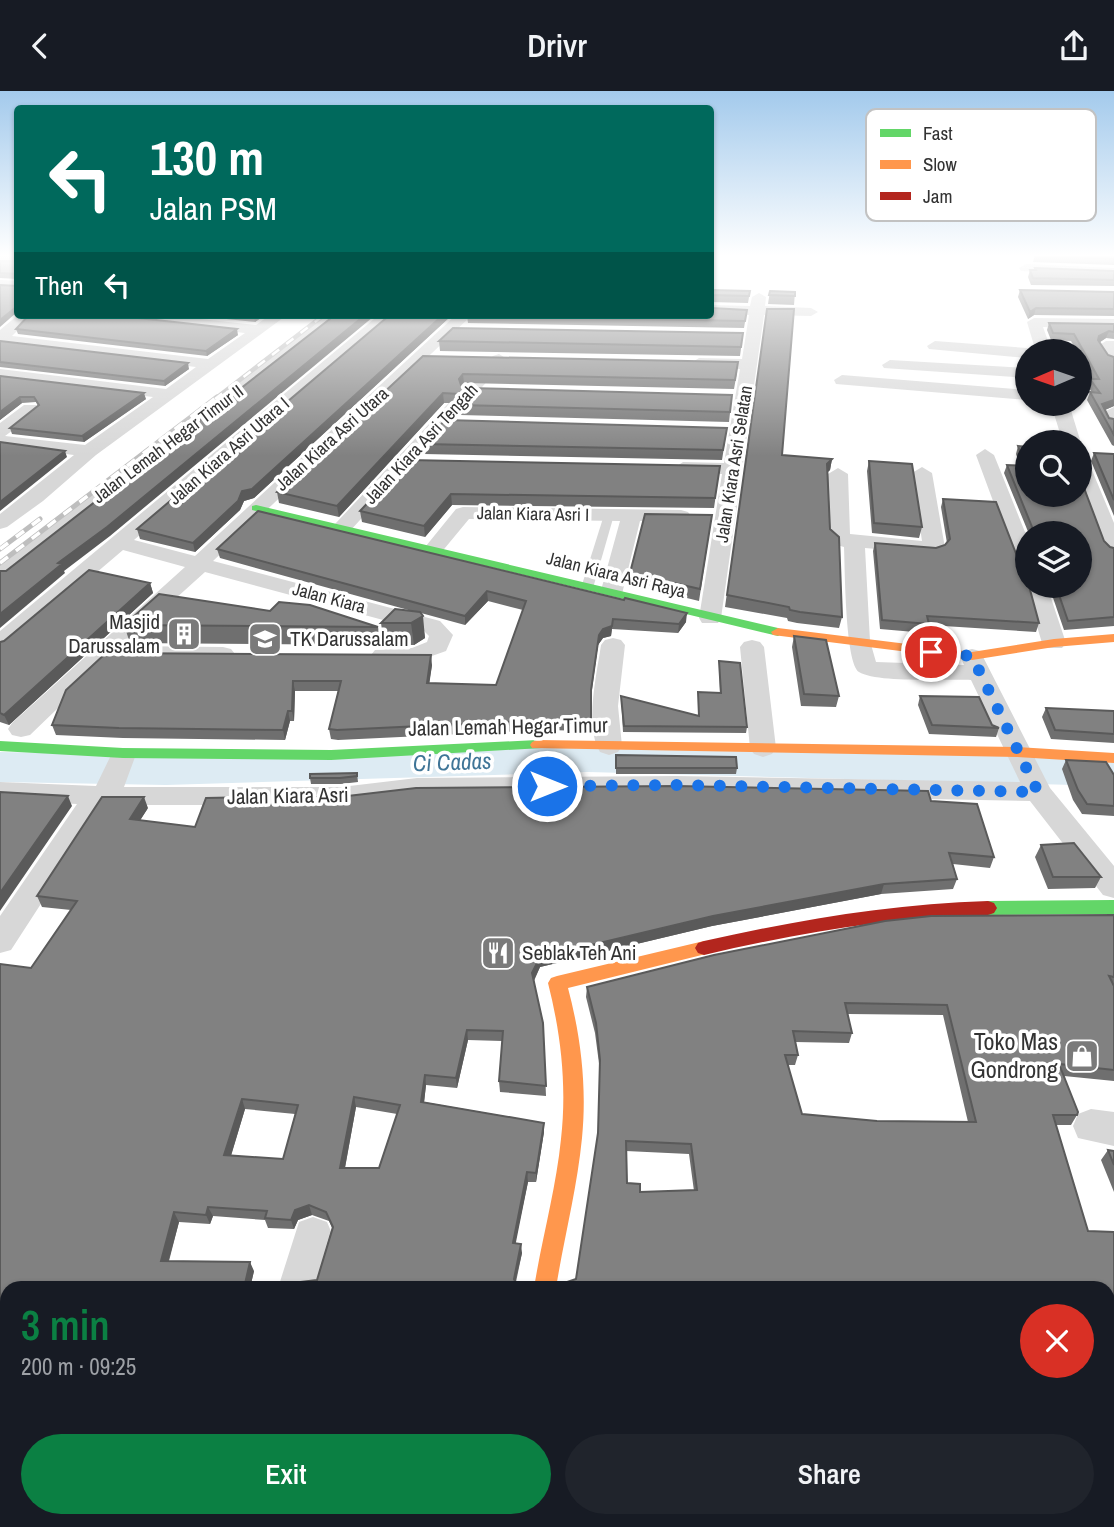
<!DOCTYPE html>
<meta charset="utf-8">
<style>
:root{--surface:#171b24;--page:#20242c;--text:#f1f3f6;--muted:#9ea1a6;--accent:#0b8043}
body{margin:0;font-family:"Archivo Narrow",sans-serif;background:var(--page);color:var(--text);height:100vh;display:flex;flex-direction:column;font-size:26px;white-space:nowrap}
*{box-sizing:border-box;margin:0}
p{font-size:23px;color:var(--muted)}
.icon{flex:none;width:38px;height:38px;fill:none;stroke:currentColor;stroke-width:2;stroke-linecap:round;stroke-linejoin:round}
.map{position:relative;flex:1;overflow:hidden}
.sheet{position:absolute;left:0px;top:1190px;width:1115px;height:247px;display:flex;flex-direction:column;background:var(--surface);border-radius:21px 21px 0 0;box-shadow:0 2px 5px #0004}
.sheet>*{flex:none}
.banner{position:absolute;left:14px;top:14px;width:700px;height:214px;border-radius:7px;box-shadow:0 2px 5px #0004;background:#00695c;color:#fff;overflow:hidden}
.needle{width:46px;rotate:268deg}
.buttons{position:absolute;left:1015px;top:248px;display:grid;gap:14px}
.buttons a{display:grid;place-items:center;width:77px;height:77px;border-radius:50%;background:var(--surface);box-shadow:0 2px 5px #0004;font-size:35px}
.pin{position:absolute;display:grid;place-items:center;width:60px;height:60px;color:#fff;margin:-30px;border:4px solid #fff;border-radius:50%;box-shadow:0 2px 7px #0007}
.me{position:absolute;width:77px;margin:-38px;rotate:90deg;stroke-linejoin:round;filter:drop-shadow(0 0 5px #0008)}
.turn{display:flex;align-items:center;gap:24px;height:147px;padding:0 21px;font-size:32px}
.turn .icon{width:91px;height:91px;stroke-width:2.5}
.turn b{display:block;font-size:49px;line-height:60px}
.then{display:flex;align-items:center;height:66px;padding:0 21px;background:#0003;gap:14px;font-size:26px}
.round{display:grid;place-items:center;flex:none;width:74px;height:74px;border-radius:37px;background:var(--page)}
.head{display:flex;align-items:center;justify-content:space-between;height:119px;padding:0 21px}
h1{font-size:42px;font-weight:600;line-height:52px;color:var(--accent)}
.action{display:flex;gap:14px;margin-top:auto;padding:14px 21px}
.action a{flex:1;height:80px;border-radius:42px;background:var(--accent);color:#fff;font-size:28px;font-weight:600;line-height:80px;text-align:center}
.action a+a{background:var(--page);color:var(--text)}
header{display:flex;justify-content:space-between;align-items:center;height:91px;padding:0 21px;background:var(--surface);font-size:32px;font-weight:600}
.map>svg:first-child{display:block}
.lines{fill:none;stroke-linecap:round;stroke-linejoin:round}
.river{fill:#ddebf3;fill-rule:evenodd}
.lane{fill:#d7d7d7;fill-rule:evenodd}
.street{fill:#d7d7d7;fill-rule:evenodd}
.fast{fill:#63d668;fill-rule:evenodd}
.slow{fill:#ff974d;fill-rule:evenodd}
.jam{fill:#b3261e;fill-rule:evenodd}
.rail-far1-casing{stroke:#bebebe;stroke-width:4.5}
.rail-casing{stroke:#bebebe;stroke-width:5}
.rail-far1{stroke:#fff;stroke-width:2.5;stroke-dasharray:9;stroke-linecap:butt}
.rail{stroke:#fff;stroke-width:3.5;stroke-dasharray:10;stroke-linecap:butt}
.wall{fill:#6f6f6f;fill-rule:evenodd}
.shaded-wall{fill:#5a5a5a}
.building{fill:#818181;stroke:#5a5a5a;stroke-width:2;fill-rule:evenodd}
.route{stroke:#1a73e8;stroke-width:12;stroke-dasharray:0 21.6}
.labels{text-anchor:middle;stroke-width:7;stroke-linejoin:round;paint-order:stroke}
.far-street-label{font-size:18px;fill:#333;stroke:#fff}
.poi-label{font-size:21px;fill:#333;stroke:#fff;text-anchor:start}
.street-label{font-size:21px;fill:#333;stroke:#fff}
.water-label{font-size:23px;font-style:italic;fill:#3f7597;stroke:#fff}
.near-poi-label{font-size:24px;fill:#333;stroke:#fff;text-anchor:end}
.key{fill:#fff;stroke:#c2c2c2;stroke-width:2}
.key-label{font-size:19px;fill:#333}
</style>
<header><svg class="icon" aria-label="back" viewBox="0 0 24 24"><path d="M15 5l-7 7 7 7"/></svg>Drivr<svg class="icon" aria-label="share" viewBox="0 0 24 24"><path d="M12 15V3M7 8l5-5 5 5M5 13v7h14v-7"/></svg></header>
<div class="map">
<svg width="1114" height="1436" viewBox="0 0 1114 1436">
<rect width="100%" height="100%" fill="#fff"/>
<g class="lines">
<!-- river -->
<path class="river" d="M588 653 1114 665V695L588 681 166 694 0 691V661L166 664Z"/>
<!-- lane -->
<path class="lane" d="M609 421 614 424 593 497 591 499H583L581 497 604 424Z"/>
<!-- street -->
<path class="street" d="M0 165H18V173H0Z
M1026 173 1114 177V185L1021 180 1019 177Z
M0 189 18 190V198L0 197Z
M759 202 766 206 765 215 811 217 818 221 811 225 764 224 721 527 718 532H702L699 527 722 383H683L674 377 683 371 724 372 740 278 699 277 691 272 699 267 742 268 749 224 710 222V214L750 215 752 206Z
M18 224H33L12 245 208 268 245 242 122 228 115 224H163L256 234 270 224H287L96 364 43 410 7 436 0 438V423L74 364 0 355V332L24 314H36L39 318 36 322 5 345 85 354 153 306 0 288V278L166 298 196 276 0 253V239Z
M326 224H342L8 487 0 489V472Z
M383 224H402L384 234 134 449 195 465 456 224H472L213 470 440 530 453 544 446 560 415 571 375 569 371 564 375 559 412 557 427 551 429 545 424 540 205 481 123 555 223 556 231 558 235 563 231 568 108 569 30 644 21 646 12 644 8 638 12 632 185 476 123 459 8 557 0 559V540L374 228Z
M1034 227 1114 228V238L1043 236 1052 261H1036L1027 231Z
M935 250 1027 257 1034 261H1027V267L929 258 927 255Z
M1106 250H1114V272L1108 270 1098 255Z
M499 263 507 268 505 271 349 441H335L332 437 335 433 493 265Z
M890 269 1027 277V287L884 277 882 274Z
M842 284 1027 299V309L836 293 834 289Z
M1051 313H1069L1081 352 1080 354V352H1063Z
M1114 316V335L1108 334 1102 322Z
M985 358 994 364 1027 446V478L1019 477 1016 472 976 364Z
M1080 366 1089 372 1114 432V464L1107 462 1103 458 1080 396Z
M922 376 932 382 945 457 941 461 934 463 865 457 870 550 876 571 964 574 960 565 964 560 972 558 980 560 1050 697 1114 775V807L1103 804 1030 710 676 703 417 705 341 714H105L11 859 0 862V825L77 713 0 709V691L96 695 113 660 122 657 131 660 135 666 124 696H341L417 687 676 685 1020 691 971 589C948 588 876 592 859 581 845 572 845 477 844 456L833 453 830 449 828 383 838 377 848 383 850 443 922 450 912 382Z
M463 416 681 419 688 421 691 425 688 429 640 430 622 503 619 508H603L600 503 620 430 469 428 440 463H426L422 459 426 455 456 418Z
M1027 492V495H1047L1066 552 1062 557H1046L1042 552 1025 495Z
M613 547 621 549 625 554 618 615 622 655 618 661 609 664 600 661C584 636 597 582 601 554L605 549Z
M752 549 760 551 764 556 776 657 772 663 763 666 754 663 750 657 740 556 744 551Z
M1091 1018 1114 1021V1055L1078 1047 1073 1035 1078 1023Z
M313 1126 327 1131 333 1145 318 1197H278L299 1131Z"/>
<!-- fast -->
<path class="fast" d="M256 414 778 537 785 541 778 545 252 419V415Z
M537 649 542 651 544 654 542 657 331 669 123 667 0 660V650L123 657 331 659Z
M1114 809V823L988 824 982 822 979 817 982 812 988 810Z"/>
<!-- slow -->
<path class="slow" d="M778 537 972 561 1054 548 1114 543V551L1054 556 972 569 773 544 771 541Z
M537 649 1017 656 1114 662V672L1017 666 532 657 530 654 532 651Z
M704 850 710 852 713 857 710 862 568 897C581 946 587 996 582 1047 577 1098 564 1147 556 1197H534C542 1147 556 1098 561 1048 567 995 561 943 548 892L551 887 557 885Z"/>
<!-- jam -->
<path class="jam" d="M988 810 994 812 997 817 994 822 988 824C891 826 798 842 704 864L698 862 695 857 698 852 704 850C798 829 891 813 988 810Z"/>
<!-- rail-far1 casing -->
<g class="rail-far1-casing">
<path id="rail-far1" d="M215 308 324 224"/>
</g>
<!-- rail casing -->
<g class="rail-casing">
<path id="rail" d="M0 458 40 428
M0 472 217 306"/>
</g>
<!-- rail-far1 -->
<use href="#rail-far1" class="rail-far1"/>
<!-- rail -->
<use href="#rail" class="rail"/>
</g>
<!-- wall -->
<path class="wall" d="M1035 164H1114V174L1033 171Z
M0 170H18V188L0 187Z
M1035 177 1114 180V195L1031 194 1028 186 1030 179H1034Z
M710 199 750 200 748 212 710 211Z
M1020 199 1114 201V225L1034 224 1028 228 1018 206Z
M770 200 795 201 794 214 768 213Z
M767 218 782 364 832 368 830 379 828 381 830 438 842 526 839 537 797 532 788 530 787 527 725 516Z
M747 219 744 237 468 232 467 225Z
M188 224H265L255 231Z
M392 224H452L254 407 244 410 240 419 195 461 140 448 137 438Z
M120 225 238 244 207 265 18 243 16 238Z
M1049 232 1114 233V248L1106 247 1100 251 1114 315 1105 319 1109 327 1114 328V355L1112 354 1087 309 1090 301H1092L1087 295 1090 288H1092L1080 266V261H1077L1071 250 1051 249 1047 239Z
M743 242 740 265 440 260 439 250Z
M0 250 189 278 165 295 0 276Z
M423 265 737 281 734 298 464 292 462 295 469 297 732 304 729 331 460 324V312H444L339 426 279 412 277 401Z
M0 285 146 308 84 351 12 343 10 337 38 315 36 311 22 312 0 329Z
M727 337 722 369 424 363 423 353Z
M1018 355 1081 389 1104 450 1110 456 1114 457V535L1064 539 1049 495H1080V443H1029L1004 382 1007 374 1020 375 1016 363Z
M1094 362 1114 363V425L1091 370Z
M408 369 720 375 714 417 452 414 425 446 362 431 360 420Z
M869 370 922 436 919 447 872 442 867 380Z
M943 408 1017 465 1022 471H1027V495L1039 532 1036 541 928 534 926 542 880 538 873 460 875 452 936 457 945 454 947 452 941 416Z
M712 424 699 510 630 493V482Z
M217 458 686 531 678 542 612 538 611 545 603 547 598 554 591 606V640L546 639 338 649 331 648 329 638 338 600H295L294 630H290L285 649 123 647 56 644 52 634 66 599 432 574 429 592 496 594 523 519 488 510 465 534 421 522 425 547 414 554H384L381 532 412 520 220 467Z
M150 492 153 502 9 634 0 631V551Z
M270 520 378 536 381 554 130 552 124 534Z
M794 545 839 605 836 616 801 615 792 556Z
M719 570 747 636 746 642 623 641 621 605 698 625V601L720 602Z
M920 605 999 637 996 646 929 643 918 614Z
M1046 617 1114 620V652L1051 648 1042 626Z
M616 664 737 677 736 683H616Z
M1066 669 1114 684V725L1082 723 1073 709 1062 678Z
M357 682 358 691 341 693H311L310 687Z
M258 706 261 715 931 710 994 766 990 777 953 773 957 788 953 798 881 803 712 835 540 876 534 890 543 932 546 1005 500 1001 499 990 502 950 468 949 457 997 426 994 424 1011 544 1032V1041L536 1091H528L515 1152 522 1162 516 1191 517 1194 317 1189 332 1137 329 1130 312 1124 298 1129 294 1138 268 1137 265 1129 213 1125 210 1133 179 1131 169 1170 254 1180 250 1197H7V1368L0 1389V873L31 877 71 819 42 816 37 805 148 717 140 729 195 736ZM356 1016 397 1023 379 1077H345ZM245 1018 295 1023 283 1068 231 1065Z
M1041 754 1101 786 1095 797 1048 798 1035 766Z
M1114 824V990L1064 985 1077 1024 1071 1034H1056L1088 1140 1114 1141V1436H176L178 1430H328L326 1432H464L1108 1430V1197L566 1195 576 1188 598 1043 600 980 595 942 586 906 587 896ZM848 923 943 924 968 1031 877 1030 802 1023 788 974H795L798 964 795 951 849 952 852 942ZM626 1060 689 1063 694 1100 640 1101 627 1092Z
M1108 1059 1114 1060V1101L1101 1069Z"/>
<!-- shaded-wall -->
<path class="shaded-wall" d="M15 217 16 222 0 236V229Z
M1036 217 1034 224 1028 228 1030 221Z
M257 224H265L255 231 254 226Z
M365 224H377L373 226 110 445 64 480 65 482 0 537V523L58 472Z
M443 224H452L254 407 244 410 240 419 195 461 193 452 242 400Z
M237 238 238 244 207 265 206 260Z
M1109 240 1106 247 1097 253 1099 245Z
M188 272 189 278 165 295 164 290Z
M463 283 464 292 460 298 459 288Z
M144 302 146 308 84 351 82 345Z
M443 302 444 312 339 426 337 415Z
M20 306 22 312 0 329V321Z
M1114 309V315L1100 321 1102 313Z
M65 360 67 366 0 420V411Z
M832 368 830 379 825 383 827 373Z
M451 403 452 414 425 446 424 435Z
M150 492 153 502 9 634 4 624Z
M487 500 488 510 465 534V525Z
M687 522 686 531 678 542 679 533Z
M423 525 425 547 414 554 411 532Z
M613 528 611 545 603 547 598 554 590 608 591 599 599 544Z
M431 564 432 574 428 602 427 592Z
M293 590 295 600 294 630 292 620Z
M288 620 290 630 285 649 283 639Z
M68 705 72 715 0 820V802Z
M144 706 148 717 134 739 130 728Z
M884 793 881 803 712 835 540 876 532 893V882L540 866 713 825Z
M467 939 468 949 457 997 456 987Z
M425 984 426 994 423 1021 421 1011Z
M354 1006 356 1016 343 1087 340 1077Z
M242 1008 245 1018 228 1074 224 1064Z
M544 1032V1041L536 1091V1082Z
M527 1081 528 1091 514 1161 513 1152Z
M309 1114 312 1124 298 1129 294 1138 291 1129 295 1119Z
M208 1116 213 1125 210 1133 206 1124Z
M174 1121 179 1131 166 1179 161 1170Z
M521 1153 522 1162 514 1196V1188Z
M250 1171 254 1180 250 1197H244Z
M7 1335V1368L0 1389V1356Z
M139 1430H147L146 1436H138Z"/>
<!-- building -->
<path class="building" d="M1035 164H1114V168Z
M0 170H18V183L0 182Z
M1035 177 1114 180V189L1033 187 1030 179H1036Z
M0 194 18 195V217H15L0 229Z
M710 199 750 200 749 205 710 204Z
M1020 199 1114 201V218L1036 217 1030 221Z
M770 200 795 201V205L769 204Z
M711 217 747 219 745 230 467 225 710 224Z
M767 218H794L782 364 832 368 827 373 830 438 839 446 842 526 800 521 790 519 789 516 727 504Z
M29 224H118L120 225 237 238 206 260 16 238Z
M235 224H257L254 226Z
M335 224H365L107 436 58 472 62 473 0 523V480H6Z
M392 224H443L252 398 242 400 238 410 193 452 137 438 385 228Z
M1049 232 1114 233V241L1109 240 1099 245 1098 249 1108 264 1114 266V309L1102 313 1109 327 1114 328V344L1090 301 1100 302 1090 288H1099L1074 243 1053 242Z
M453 237 743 242 741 256 439 250Z
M0 250 188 272 164 290 0 271Z
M423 265 738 271 735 289 463 283 459 288 461 294 469 297 732 304 730 321 459 314 463 308 459 303 443 302 337 415 277 401Z
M0 285 144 302 82 345 10 337 39 314 34 306H20L0 321Z
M445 329 727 337 723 359 423 353Z
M0 351 65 360 0 411Z
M1018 355 1027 356V404H1080V355L1081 389 1104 450 1110 456 1114 457V526L1068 530 1056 495H1080V443H1032V436L1007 374 1025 375Z
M1094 362 1114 363V409Z
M408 369 720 375 715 407 451 403 424 435 360 420Z
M869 370 912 373 922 436 874 432Z
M943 408 996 411 1017 465 1022 471H1027V483L1026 485 1027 495H1029L1039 532 927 525 929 533 882 529 875 452 936 457 945 454 950 448Z
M258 420 624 509 625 507 687 522 679 533 613 528 612 535 603 538 599 544 591 599V630L546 629 337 639 329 638 341 590H293L292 620H288L283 639 119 637 52 634 66 599 106 562 431 564 427 592 496 594 526 510 487 500 465 525 217 458Z
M645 423 712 424 700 498 630 482Z
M89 479 150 492 4 624 0 622V551L4 550Z
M159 503 270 520 279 511 310 514 378 536 124 534Z
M395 518 420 521 423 525 411 532H381Z
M794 545 826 549 839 605 804 603Z
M719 570 740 572 747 636 624 635 621 605 699 625 698 601 721 602Z
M920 605 979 606 992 634 999 637 932 634Z
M1046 617 1114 620V643L1055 639Z
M616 664 736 666 737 677H616Z
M1066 669 1106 671 1114 684V715L1087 713 1078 699Z
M357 682V685L340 687H310V683Z
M677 695 928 700 931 710 977 713 994 766 949 762 957 788 884 793 713 825 540 866 532 882 543 932 546 995 499 990 503 940 467 939 456 987 425 984 421 1011 544 1032 536 1082 527 1081 513 1152 521 1153 514 1188 517 1194 534 1197H299L301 1191 317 1189 333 1136 326 1121 309 1114 295 1119 291 1129 265 1127 267 1120 208 1116 206 1124 174 1121 161 1170 250 1171 244 1197H7V1335L0 1356V873L31 877 77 810 37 805 102 706H144L130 728 195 736 206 707 258 706 259 715 305 710V706H339L416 697ZM354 1006 400 1014 379 1077H340ZM242 1008 298 1014 283 1068 224 1064Z
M0 701 68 705 0 802Z
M1074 752 1101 786H1053L1041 754Z
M1114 824V886L1109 885 1114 895V979L1059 973 1078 1021 1077 1024H1053L1088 1140 1114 1141V1404L1108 1379V1197H558L559 1193 566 1195 567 1191 576 1188 598 1042 600 969 596 932 587 896 714 864 885 830 931 825ZM845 912 947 914 976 1031 877 1030 802 1023 785 964H798L793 940 852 942ZM626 1050 691 1053 697 1099 640 1101V1093L627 1092Z
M1108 1059 1114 1060V1074Z
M0 1391H7V1430H139L138 1436H0Z
M1108 1418H1114V1436H870L861 1434V1436H176L178 1430H320L322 1432H373V1430H461L463 1432H511L513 1430H1108Z"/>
<!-- sky -->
<linearGradient id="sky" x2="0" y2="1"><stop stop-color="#a3caec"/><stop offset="0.45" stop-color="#fff"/><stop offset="1" stop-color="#fff" stop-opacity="0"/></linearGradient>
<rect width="1114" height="365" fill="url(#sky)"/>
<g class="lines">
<!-- route -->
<path class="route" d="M547 695 677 694 1038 701 972 565 931 561"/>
</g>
<!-- icons -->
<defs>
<g id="building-square" transform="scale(1.75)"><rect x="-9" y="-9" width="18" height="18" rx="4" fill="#7a7a7a" stroke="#fff"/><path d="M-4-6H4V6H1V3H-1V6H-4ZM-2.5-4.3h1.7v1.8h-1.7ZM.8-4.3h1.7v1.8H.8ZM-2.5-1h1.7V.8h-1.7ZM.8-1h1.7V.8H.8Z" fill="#fff"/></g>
<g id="school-square" transform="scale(1.75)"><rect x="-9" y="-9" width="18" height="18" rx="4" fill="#7a7a7a" stroke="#fff"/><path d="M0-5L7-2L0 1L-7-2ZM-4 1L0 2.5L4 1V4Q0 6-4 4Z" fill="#fff"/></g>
<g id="restaurant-square" transform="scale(1.75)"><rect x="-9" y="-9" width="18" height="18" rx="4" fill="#7a7a7a" stroke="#fff"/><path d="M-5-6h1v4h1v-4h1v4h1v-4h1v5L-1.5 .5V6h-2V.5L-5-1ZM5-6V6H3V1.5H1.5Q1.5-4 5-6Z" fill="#fff"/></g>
<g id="shop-square" transform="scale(1.75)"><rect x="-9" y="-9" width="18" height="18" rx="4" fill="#7a7a7a" stroke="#fff"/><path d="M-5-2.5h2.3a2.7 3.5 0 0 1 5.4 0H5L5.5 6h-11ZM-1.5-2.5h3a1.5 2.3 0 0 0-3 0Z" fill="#fff"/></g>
</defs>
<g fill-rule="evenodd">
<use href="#building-square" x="184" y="543"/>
<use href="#school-square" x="265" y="548"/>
<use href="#restaurant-square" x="498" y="862"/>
<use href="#shop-square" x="1082" y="965"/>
</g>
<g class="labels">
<!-- far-street labels -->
<g class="far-street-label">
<text transform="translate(332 348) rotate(-42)" y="6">Jalan Kiara Asri Utara</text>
<text transform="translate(168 353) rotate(-37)" y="6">Jalan Lemah Hegar Timur II</text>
<text transform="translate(421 353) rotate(-47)" y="6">Jalan Kiara Asri Tengah</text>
<text transform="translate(229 360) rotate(-41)" y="6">Jalan Kiara Asri Utara I</text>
<text transform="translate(734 373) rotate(-81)" y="6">Jalan Kiara Asri Selatan</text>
<text transform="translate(533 423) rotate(1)" y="6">Jalan Kiara Asri I</text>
<text transform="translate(616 484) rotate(14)" y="6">Jalan Kiara Asri Raya</text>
<text transform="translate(329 507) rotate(15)" y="6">Jalan Kiara</text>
</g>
<!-- poi labels -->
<g class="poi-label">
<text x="160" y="538" text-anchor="end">Masjid<tspan x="160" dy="24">Darussalam</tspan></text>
<text x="290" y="555">TK Darussalam</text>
<text x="522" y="869">Seblak Teh Ani</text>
</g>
<!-- street labels -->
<g class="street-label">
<text transform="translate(508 636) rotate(-1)" y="7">Jalan Lemah Hegar Timur</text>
<text transform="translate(288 705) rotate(-1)" y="7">Jalan Kiara Asri</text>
</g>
<!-- water labels -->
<g class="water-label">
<text transform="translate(452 671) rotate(-2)" y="8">Ci Cadas</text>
</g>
<!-- near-poi labels -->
<g class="near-poi-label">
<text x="1058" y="959">Toko Mas<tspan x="1058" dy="28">Gondrong</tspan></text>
</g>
</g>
<!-- legend -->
<rect x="866" y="18" width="230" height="112" rx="10" class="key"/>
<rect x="880" y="38" width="31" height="8" fill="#63d668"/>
<rect x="880" y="69" width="31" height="9" fill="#ff974d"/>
<rect x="880" y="101" width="31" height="8" fill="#b3261e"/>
<g class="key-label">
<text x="923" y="49">Fast</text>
<text x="923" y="80">Slow</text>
<text x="923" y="112">Jam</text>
</g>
</svg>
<div class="buttons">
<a><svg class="needle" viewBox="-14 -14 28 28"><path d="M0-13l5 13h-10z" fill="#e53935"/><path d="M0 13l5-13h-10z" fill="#9ea1a6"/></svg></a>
<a><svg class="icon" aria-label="search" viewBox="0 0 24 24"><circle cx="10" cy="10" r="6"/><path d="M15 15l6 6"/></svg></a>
<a><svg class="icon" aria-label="layers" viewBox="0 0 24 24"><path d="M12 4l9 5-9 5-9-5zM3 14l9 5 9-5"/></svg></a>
</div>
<div class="pin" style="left:931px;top:561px;background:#d93025"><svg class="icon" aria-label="arrive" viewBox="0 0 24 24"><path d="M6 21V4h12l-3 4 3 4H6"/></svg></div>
<svg class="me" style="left:547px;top:695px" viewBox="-20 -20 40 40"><circle r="17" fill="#1a73e8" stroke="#fff" stroke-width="3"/><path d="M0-11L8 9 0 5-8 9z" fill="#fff"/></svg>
<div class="banner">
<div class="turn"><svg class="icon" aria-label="left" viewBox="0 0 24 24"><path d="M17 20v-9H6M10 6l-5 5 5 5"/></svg><div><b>130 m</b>Jalan PSM</div></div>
<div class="then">Then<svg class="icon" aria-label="left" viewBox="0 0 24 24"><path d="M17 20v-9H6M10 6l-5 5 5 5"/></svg></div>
</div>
<section class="sheet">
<div class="head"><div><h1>3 min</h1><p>200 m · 09:25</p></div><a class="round" style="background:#d93025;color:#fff"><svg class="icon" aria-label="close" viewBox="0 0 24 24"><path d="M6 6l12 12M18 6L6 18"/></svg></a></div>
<div class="action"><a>Exit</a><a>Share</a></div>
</section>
</div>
